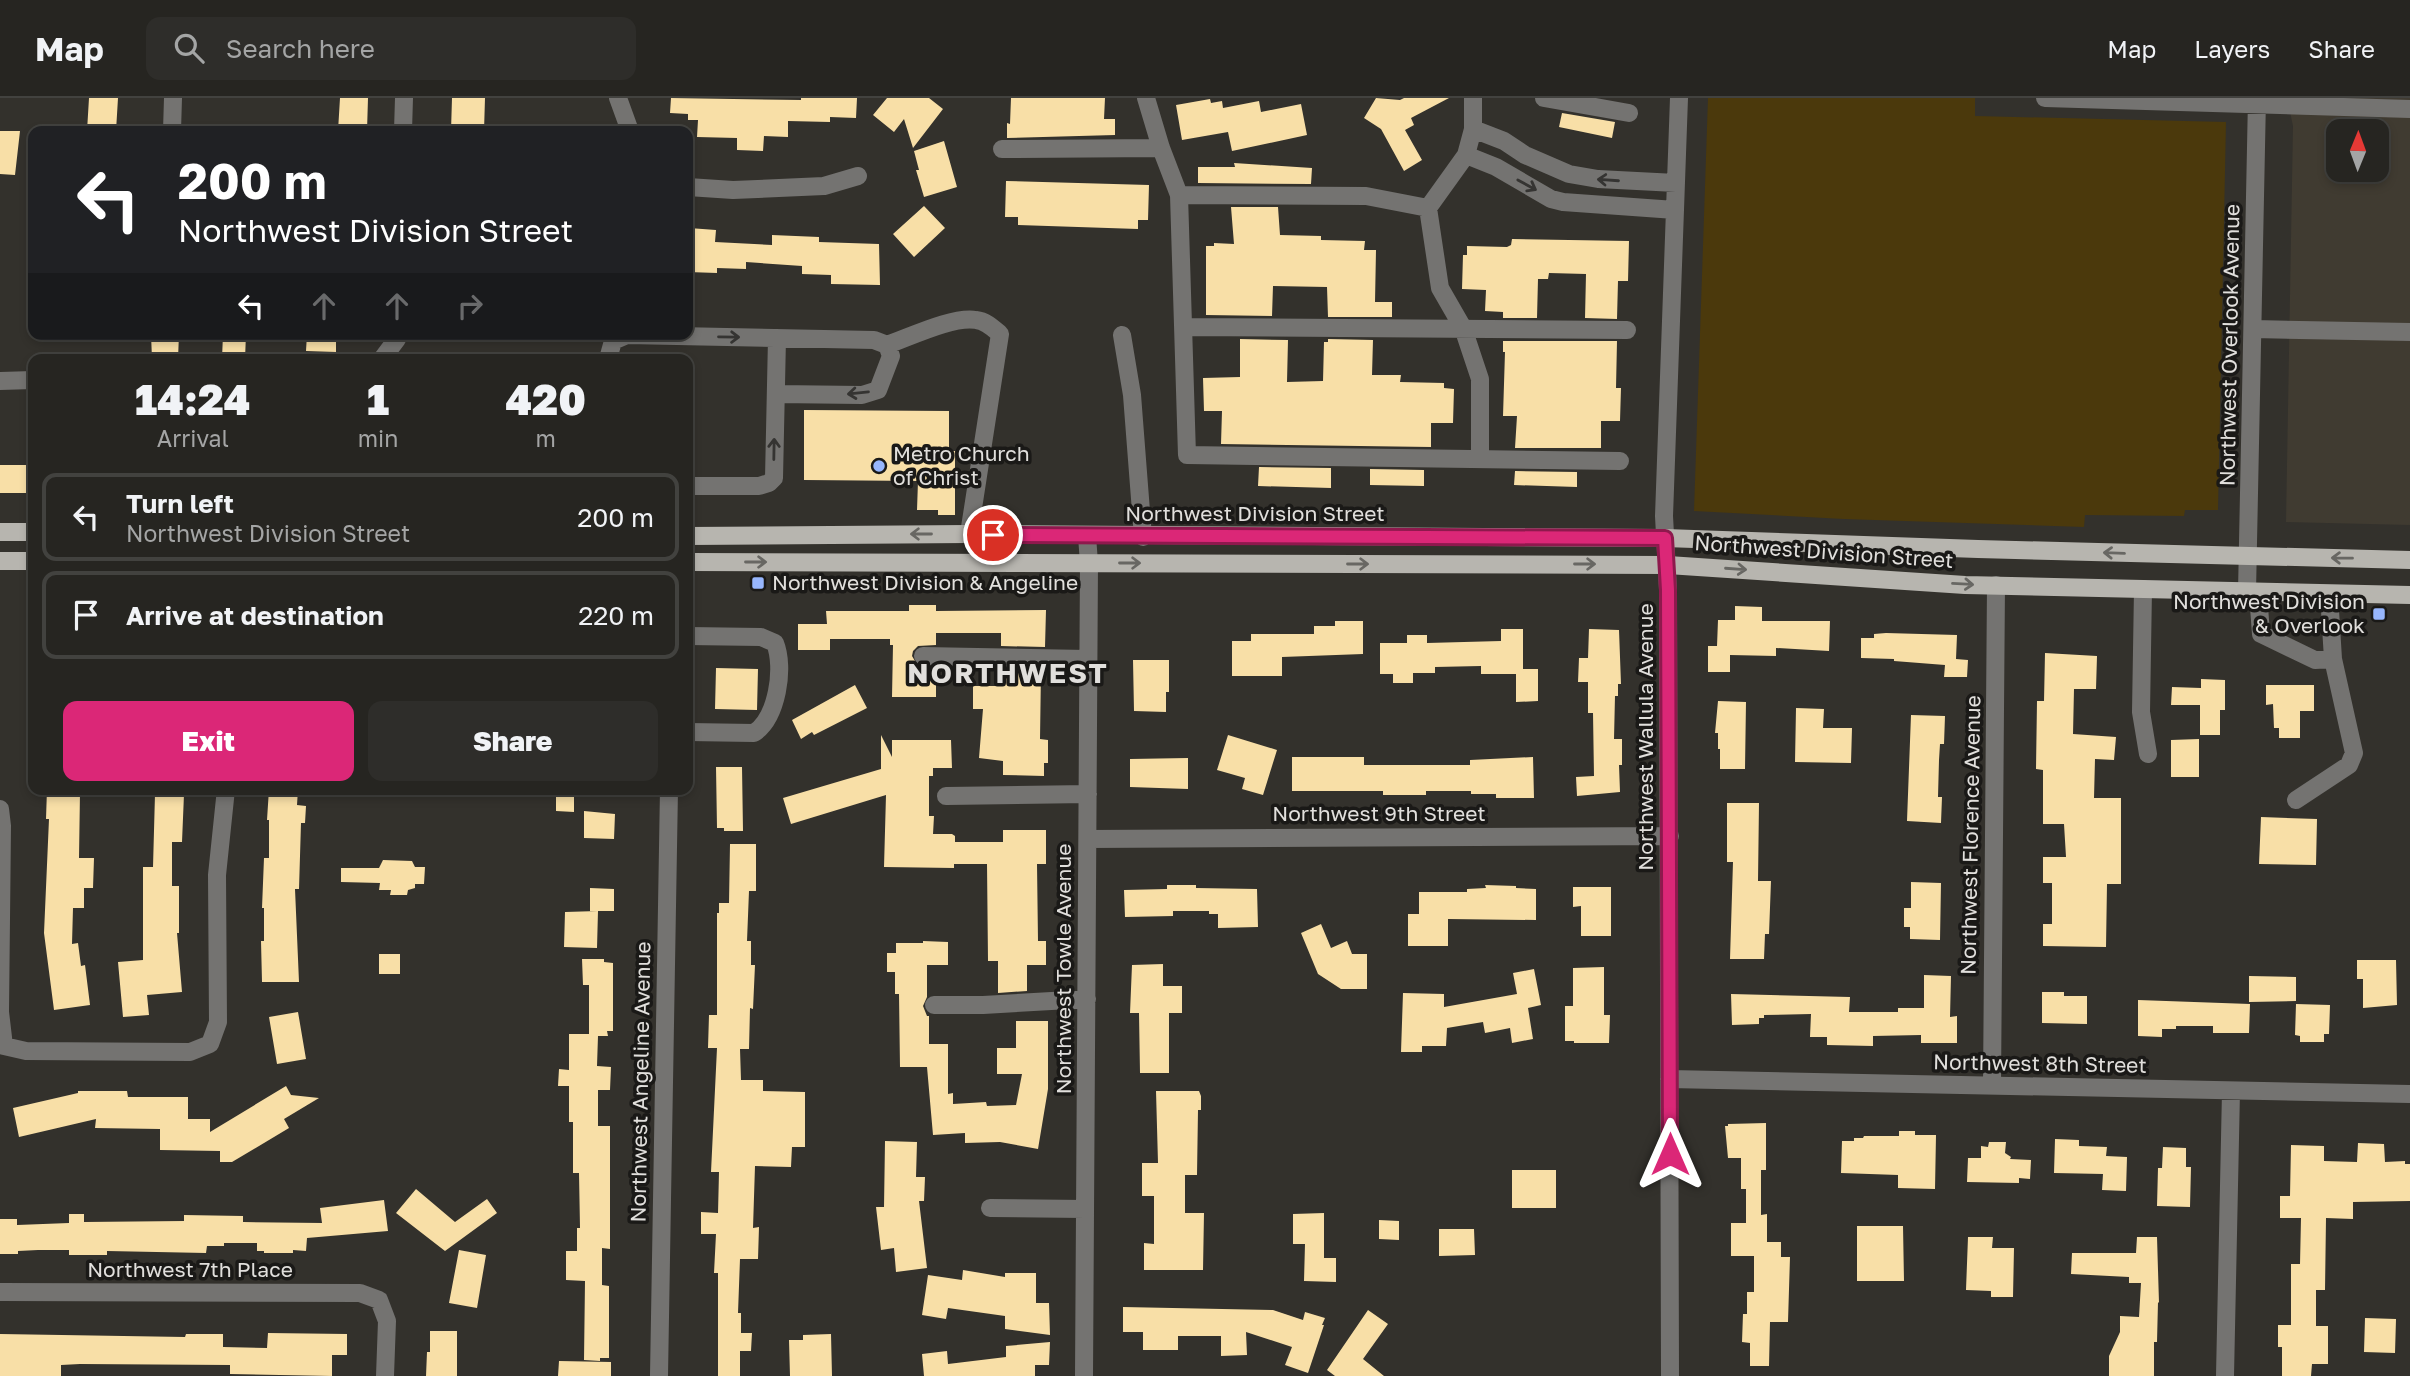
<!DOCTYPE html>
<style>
:root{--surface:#262521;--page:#2e2d2a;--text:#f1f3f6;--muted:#a4a5a5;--line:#42423f;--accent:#db2777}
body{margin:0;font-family:"Golos Text",sans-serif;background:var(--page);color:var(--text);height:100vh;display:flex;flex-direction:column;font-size:26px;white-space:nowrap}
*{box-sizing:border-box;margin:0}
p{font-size:23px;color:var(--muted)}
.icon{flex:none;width:38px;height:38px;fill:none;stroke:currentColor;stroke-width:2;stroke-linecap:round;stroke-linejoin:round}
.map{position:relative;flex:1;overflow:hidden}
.drawer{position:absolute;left:28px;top:256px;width:665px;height:441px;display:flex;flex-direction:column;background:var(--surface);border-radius:14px;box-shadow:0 4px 10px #0003,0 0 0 2px var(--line)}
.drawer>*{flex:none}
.top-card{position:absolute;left:28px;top:28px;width:665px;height:214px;border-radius:14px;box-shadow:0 4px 10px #0003,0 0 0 2px var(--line);background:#202124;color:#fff;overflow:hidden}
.needle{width:46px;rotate:1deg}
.tools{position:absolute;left:2326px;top:21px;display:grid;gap:14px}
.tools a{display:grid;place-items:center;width:63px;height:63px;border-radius:14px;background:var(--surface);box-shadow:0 4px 10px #0003,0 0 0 2px var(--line);font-size:35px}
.pin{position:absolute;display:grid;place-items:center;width:60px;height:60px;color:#fff;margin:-30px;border:4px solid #fff;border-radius:50%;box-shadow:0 2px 7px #0007}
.me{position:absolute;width:77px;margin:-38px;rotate:0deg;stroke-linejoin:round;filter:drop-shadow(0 0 5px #0008)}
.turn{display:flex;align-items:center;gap:24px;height:147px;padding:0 35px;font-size:32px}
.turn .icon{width:91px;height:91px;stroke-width:2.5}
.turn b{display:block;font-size:49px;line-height:60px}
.lanes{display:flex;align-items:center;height:66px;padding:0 35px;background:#0003;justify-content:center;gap:35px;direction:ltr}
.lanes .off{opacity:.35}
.eta{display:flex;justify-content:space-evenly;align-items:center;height:119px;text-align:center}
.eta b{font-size:42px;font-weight:800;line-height:49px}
.cta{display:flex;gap:14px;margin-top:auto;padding:14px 35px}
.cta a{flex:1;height:80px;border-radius:14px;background:var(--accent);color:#fff;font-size:28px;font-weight:800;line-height:80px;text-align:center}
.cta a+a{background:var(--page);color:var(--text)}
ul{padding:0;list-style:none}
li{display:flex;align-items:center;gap:21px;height:88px;margin:0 14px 10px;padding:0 21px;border:4px solid var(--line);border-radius:14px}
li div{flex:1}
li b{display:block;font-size:26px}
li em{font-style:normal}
header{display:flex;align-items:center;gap:42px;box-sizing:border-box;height:98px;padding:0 35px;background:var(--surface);border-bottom:2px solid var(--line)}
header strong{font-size:33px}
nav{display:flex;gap:38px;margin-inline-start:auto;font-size:24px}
.search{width:490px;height:63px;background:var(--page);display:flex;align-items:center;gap:18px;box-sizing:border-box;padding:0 24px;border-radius:14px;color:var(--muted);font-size:26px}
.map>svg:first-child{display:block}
.built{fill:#403b31;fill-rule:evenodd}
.green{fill:#4b390c}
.building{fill:#f8dfa7}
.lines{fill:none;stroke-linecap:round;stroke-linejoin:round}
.minor{stroke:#747371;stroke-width:18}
.major{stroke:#b7b5af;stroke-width:18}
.oneway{stroke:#353432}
.oneway2{stroke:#686763}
.route-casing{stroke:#8e194d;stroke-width:18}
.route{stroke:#db2777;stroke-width:12}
.poi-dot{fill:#97b6fd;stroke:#1a1917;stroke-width:2.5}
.labels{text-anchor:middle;stroke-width:7;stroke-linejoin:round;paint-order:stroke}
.street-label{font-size:21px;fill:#e1dfdc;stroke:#1a1917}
.poi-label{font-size:21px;fill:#e1dfdc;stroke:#1a1917;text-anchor:start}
.district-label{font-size:28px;font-weight:bold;letter-spacing:2px;fill:#e1dfdc;stroke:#1a1917}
</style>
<header>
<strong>Map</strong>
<div class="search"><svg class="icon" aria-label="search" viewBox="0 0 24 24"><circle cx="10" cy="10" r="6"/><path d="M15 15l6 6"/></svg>Search here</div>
<nav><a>Map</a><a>Layers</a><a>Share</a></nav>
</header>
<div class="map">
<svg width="2410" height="1278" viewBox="0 0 2410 1278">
<rect width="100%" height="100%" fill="#33312c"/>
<!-- built -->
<path class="built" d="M2287 0H2410V427L2286 424 2293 28ZM2338 33H2376V72H2338Z"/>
<!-- green -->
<path class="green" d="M1708 0H1975V18L2226 24 2218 412H2185L2184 418 2085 417 2084 429 1844 421 1694 413Z"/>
<!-- building -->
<path class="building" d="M89 0H118L116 33H87Z
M340 0H368L367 33H338Z
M452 0H485L484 33H451Z
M671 0 801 2V0H857L856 20 830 19V24L788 23V39L764 38 763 53 737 52V40L697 39 698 22H688V16L670 15Z
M887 0H929L943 11 913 50 904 21 894 34 873 17Z
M1011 0H1105L1104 21H1115V37L1007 40V25L1010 26Z
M1376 0 1400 2 1404 0H1449L1411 20 1414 27 1405 32 1422 62 1404 73 1381 31 1364 20Z
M1210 1 1211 5 1222 3 1223 10 1259 3 1261 14 1301 6 1307 37 1232 53 1228 34 1182 42 1176 7Z
M1562 15 1615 24 1612 40 1559 29Z
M0 33H20L15 77 0 76Z
M944 43 957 89 924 99 916 72H919L914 53Z
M1234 65 1312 70 1311 86 1198 85V69H1235Z
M1006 83 1149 87 1148 122H1138V131L1018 127V119H1005Z
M924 108 945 130 914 159 893 136Z
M1231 109H1278L1280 137 1321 138V142L1365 143 1364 152H1376L1375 204H1392V219H1328L1327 189 1273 188 1272 218 1206 217V148H1214V145L1234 146Z
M689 130 716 132 715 144 772 147V137L819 139V144L879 146 880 187 831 186V177L802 176V168L746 164V171L717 170V175L688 174Z
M1512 141 1629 143 1628 183H1618L1617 221 1585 220 1586 176 1549 175 1548 181H1538L1537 220H1503V214L1485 213 1486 192 1462 191 1463 157H1467V148L1507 149 1511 147Z
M151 236H179L178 261H152Z
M223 236H246L245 261H222Z
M307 236H336V254L306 253Z
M1240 241 1288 242 1287 284 1323 283 1324 244H1328V241L1373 242 1372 277H1401L1400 284 1444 285V290L1454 291 1453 325H1431V349L1221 346 1222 313H1204L1203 280 1240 279Z
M1503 243H1617L1616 290H1621L1620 323H1601V350H1515L1517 318H1503L1505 254H1503Z
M804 312 949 313V353H955V417H938V412H917L918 383 804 382Z
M0 367H33V395H0Z
M1259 369 1331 370V390L1258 388Z
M1370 371 1424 372V388L1370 387Z
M1515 373 1577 374V389L1514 387Z
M909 507H936V513L1046 512 1045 549 1001 548V535H936V547L918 548 913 553 912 558 918 568 936 570V599H892L893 547H890V541H830V552H798V526H827L826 513H909Z
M1735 508 1762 509V523H1830L1829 553 1776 550V558L1730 557V574H1708V548H1717L1718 522H1735Z
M1335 523H1363V556L1282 559V578H1232V543H1251V536H1314V528H1335Z
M1501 531H1523V571H1538V603L1516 604V576H1481V568L1435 569V575H1413V585H1393V576H1380V545H1407V537H1427V545L1501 543Z
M1589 531 1619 532 1621 586H1618V598H1615L1614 641H1622V667H1619L1620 694 1577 698 1576 679 1594 678 1593 615H1588V584H1578L1579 560H1588Z
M1886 535 1957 537 1956 561 1968 562 1967 579H1944L1945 567 1894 563V561L1861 560V540H1874V536Z
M2045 555 2097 558 2096 591H2074L2073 636 2116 639 2114 662 2095 661 2094 700H2121V786H2107L2106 849 2043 848V826H2052V785H2043V759H2066L2064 726H2043V672L2036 671 2037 603H2044Z
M1133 562H1169V594H1166V614L1134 613Z
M716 570 758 571 757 612 715 611Z
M1000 571 1041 572 1040 641 1048 642V665H1044V678L1003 677V663L979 660 983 611H973V588H996L997 574H1000Z
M2201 581 2225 582V612H2220V637H2200V607H2171L2172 589 2201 590Z
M855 587 867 610 814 637 812 634 801 641 792 622Z
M2266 587H2314V613H2300V640H2279V630H2274L2273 606 2266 607Z
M1718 603 1746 604 1745 671H1720V651H1718V635H1715Z
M1796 610 1824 611 1823 630H1852L1851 665 1795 664Z
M1911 617 1945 618 1944 646H1940L1939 662 1938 699H1942L1941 725 1907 723Z
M881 637 892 659V642H951L952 670H933V678H929V718H934L933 736H952L955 738V744H1003V732H1046V766H1037L1038 843H1046V867H1027V893L998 895V863H988L987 766H954V770L884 769 886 697 791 726 783 700 881 671Z
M1228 637 1277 652 1263 697 1242 691 1245 680 1217 672Z
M2199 641V679H2171V642Z
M1292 659H1364V667H1470V662L1533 659 1534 700H1496V696H1471V693H1426V697H1383V693H1292Z
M1188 660V691L1130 689V661Z
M716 669H742L743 733H724V730H717Z
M47 691H68V694H80L79 760H94L93 790H84V810H73L72 846 78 845 81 868 85 867 90 907 54 912 44 835 49 721H46Z
M269 691H298L297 707 306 708 305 725H301L299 791H295L299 884H262L261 843H264V810H262L264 760H269V722H267Z
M155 696H184L182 744H172V788H179V835H177L182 894 147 897 149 917 123 919 118 864 143 862V769H153Z
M556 696H574V714L556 713Z
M1727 705H1759L1758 783H1771L1769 836H1765L1764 861H1730L1733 764H1727Z
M584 713 615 716 614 741 584 740Z
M2261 719 2317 721 2316 767 2259 766Z
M730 746H756V793H749L747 843H751V867H755L753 911 750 910 749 951H740L741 982H763V993L805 994V1049H792L791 1069 755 1068 753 1130 759 1129 758 1161H740L738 1215H741V1235H752L751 1253H740V1278H718V1175H714L716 1136H701V1114L718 1115 719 1074H711L717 950H708L709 917H717V815H719V805H729Z
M383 762 412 763 415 769H425L424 786H415V790L408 792 407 797H390L391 792H379L380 785 341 784V770H379Z
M1911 784 1941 785 1940 842 1910 841V829H1904V810H1911Z
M1167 787H1196V790L1257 791 1258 829 1218 830V816H1209V813H1173V818L1125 819 1124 792 1167 791Z
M1485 787 1516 788V790L1536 791V822L1448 821V848H1408V816H1419V794H1467V791L1486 790Z
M1573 789H1611V838H1581V808L1573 809Z
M590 790 614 791V813H590Z
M598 813 597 850 564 849 565 814Z
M1321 826 1331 850 1347 843 1352 856H1367V891H1341L1318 876 1301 835Z
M923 843 948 844V867H927V899L923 908 927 918H929V946H948V996L953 995V1006L986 1004 987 1008 1016 1007 1022 976H997V950H1016V923H1048V991L1038 1051 1000 1044 965 1045V1035L933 1037 927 969H900L899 896H895V874H887V855H896V845H923Z
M379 856H400V876H379Z
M582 861H604V864L613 865V933H607L608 938H598L597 968 611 969 610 992H598V1028H610V1151L602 1150V1187L609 1188V1260H600V1263L584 1262 585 1183 566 1182V1153H577V1130H580L579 1075H573V1024H569V988H558L559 971 569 972V936H589V887H583Z
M2357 862H2396L2397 907 2363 910V881H2357Z
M1163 866V888H1182V915H1169V975H1140L1139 915H1130L1132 867Z
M1604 869V917H1610L1609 945H1574V943H1565V908H1573V870Z
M1534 871 1541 907 1528 910 1533 941 1512 945 1510 930 1485 935 1483 924 1447 930 1446 948H1422V954H1401L1403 895 1444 896V909L1517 896 1513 875Z
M1924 877 1951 878 1950 919 1957 918V945H1921V937L1873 938V948L1827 947V939H1810L1811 916 1764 917V920H1759V926L1732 927 1731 896 1850 899 1849 914H1898V910H1924Z
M2249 878 2296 879V903L2249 904Z
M2042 894H2064V898H2087V926L2042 925Z
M2138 902 2250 906 2249 935H2213V928H2176V931H2162V939L2138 938Z
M2296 906 2330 907 2329 936H2324V944H2300V938L2295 937Z
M298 914 306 961 277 966 269 919Z
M286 988 291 997 319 1000 284 1021 289 1030 232 1064H220V1053L160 1052V1031L95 1030 96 1021 19 1039 13 1010 78 995V993H127L128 999H188V1021H210V1034Z
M1156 993H1199L1201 998V1012H1198L1197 1077H1185V1115H1204L1203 1172H1144V1145L1154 1146V1098H1142V1065H1158Z
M1766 1025V1072H1761V1117L1767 1116V1144H1781V1159H1790L1788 1224H1770L1769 1268H1750V1245L1742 1244 1743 1216H1747V1194H1754V1158H1731V1125H1746V1091H1741V1060H1728L1725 1028H1728V1026Z
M1899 1033H1915V1037H1936L1935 1091 1898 1090V1077L1841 1075 1842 1043H1854V1040H1863L1864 1038H1899Z
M2055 1041 2079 1042V1048L2107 1049 2106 1058 2127 1059 2126 1093 2102 1092 2103 1076 2054 1075Z
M885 1043 917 1044 916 1079H925L924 1103H919L927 1170 896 1174 894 1150 881 1152 876 1109H884Z
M1989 1044H2006L2005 1055 2011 1059 2010 1061 2031 1062 2030 1081 2019 1080V1085L1967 1084 1968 1060H1981V1048L1988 1049Z
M2358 1045 2384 1046 2385 1064 2405 1063V1066H2410V1103L2353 1104V1121L2326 1120 2325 1192H2316V1228H2328V1266H2312L2311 1278H2282V1249H2278V1227H2291V1166H2300L2301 1120H2280V1098H2290L2291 1047 2324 1048V1063L2357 1064Z
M2163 1049 2186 1050V1069H2191L2190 1109 2157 1108 2158 1070H2162Z
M1512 1072H1556V1110H1512Z
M416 1091 455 1124 487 1101 497 1115 445 1153 396 1115Z
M384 1102 388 1133 307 1140 306 1153 293 1152V1155H264V1153H257V1145H224V1148H207L206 1155 107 1153V1157H69V1152H38L18 1153V1156H0V1121H17V1127L69 1125V1116H84V1124L184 1123V1117L243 1118V1124L322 1125 320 1110Z
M1324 1115V1160H1336V1184L1304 1183 1305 1146H1293V1116Z
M1379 1122 1399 1123V1142L1379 1141Z
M1857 1128H1903L1904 1183H1857Z
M1439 1131H1474L1475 1157 1439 1158Z
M1968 1139H1993L1992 1150H2014L2013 1199H1991V1193L1966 1192Z
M2137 1139H2157L2159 1205 2158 1204 2157 1244H2154V1278H2109V1258L2120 1234V1218L2139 1219 2141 1185H2129V1179L2071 1176 2072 1155H2136Z
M459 1152 486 1157 477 1210 449 1205Z
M963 1172 1005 1179V1175H1036V1205H1049L1050 1237 1005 1231V1218L948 1210 946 1221 922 1217 928 1177 962 1182Z
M1123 1209 1273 1212 1303 1222 1305 1214 1325 1220 1322 1227H1324L1308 1275 1285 1267 1292 1249 1246 1234 1247 1257 1221 1258V1238H1178V1252H1143V1234H1123Z
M1368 1212 1388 1226 1363 1261 1384 1278H1335L1327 1272Z
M2365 1220 2396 1221 2395 1255 2364 1254Z
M430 1233H457V1278H426L427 1254H430Z
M268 1235 347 1236V1257H332V1278L230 1276V1267L80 1266 61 1267V1278H0V1236L185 1239 186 1236H223V1249L267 1250Z
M831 1236 832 1278H790L789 1242H803V1237Z
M1050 1244 1049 1267H1035V1278H924L922 1256 947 1253 948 1266 1006 1259V1248Z
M559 1263 611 1264V1278H558Z"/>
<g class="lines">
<!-- minor -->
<path class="minor" d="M618 0 630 33
M1146 0 1161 50 1179 97 1187 357 1620 363
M1473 0V31L1466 57 1428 110 1440 190 1463 230 1480 281V361
M1544 0 1629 15
M2045 0 2410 11
M1473 31 1504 43 1525 57 1569 76 1598 81 1676 85
M172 33 173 0
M403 33 404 0
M1002 51 1161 50
M1466 57 1496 69 1551 101 1563 104 1675 112
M688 89 733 92 824 88 858 78
M1179 97 1366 98 1428 110
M1183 229 1627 232
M2253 231 2410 234
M1122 237 1132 297 1143 439
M887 247C910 239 953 218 976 222 986 223 993 230 1000 236L969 436
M382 261 397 241V236
M608 261 613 243 627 237 874 242 887 247 891 258 878 292 862 297 776 296
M0 283 33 282
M688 388H759L769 385 774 380 777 240
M2143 491 2141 614 2148 656
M2247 494 2257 0
M2258 495 2261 536 2315 562 2333 561 2354 655 2349 667 2296 702
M2329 496 2333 561
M688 538 761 539 775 545C785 570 777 620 754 635L688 634
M923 558 1088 561
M946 698 1088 696
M0 711 2 728 0 914 4 948 26 953 190 954 210 946 218 924 217 777 226 691
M1088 741 1670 738
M934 907H983L1087 901
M1669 981 2410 996
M1992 987 1996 487
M990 1110 1085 1111
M0 1194 360 1195 379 1202 387 1223 385 1278
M659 1278 669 691
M1084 1278 1089 465 1087 438
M1670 1278 1668 492 1664 418 1679 0
M2225 1278 2231 993"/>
<!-- major -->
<path class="major" d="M0 434H33
M688 438 969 436 1665 440 1978 451 2410 462
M0 463H33
M688 464 1668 467 1965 487 2410 497"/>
</g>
<!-- one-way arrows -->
<defs><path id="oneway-shaft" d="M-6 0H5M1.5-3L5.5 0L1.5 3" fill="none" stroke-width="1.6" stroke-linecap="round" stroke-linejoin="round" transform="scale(1.75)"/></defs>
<g class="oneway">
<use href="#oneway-shaft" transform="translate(1608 82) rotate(-176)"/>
<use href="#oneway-shaft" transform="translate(1527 87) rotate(29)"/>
<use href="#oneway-shaft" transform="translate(729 239) rotate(1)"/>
<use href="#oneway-shaft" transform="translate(858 295) rotate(174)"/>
<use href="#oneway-shaft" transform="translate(774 351) rotate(-89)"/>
</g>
<g class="oneway2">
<use href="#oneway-shaft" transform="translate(921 436) rotate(180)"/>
<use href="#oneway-shaft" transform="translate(2114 455) rotate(-178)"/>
<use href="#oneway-shaft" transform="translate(2342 460) rotate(-179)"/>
<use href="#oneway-shaft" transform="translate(756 464)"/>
<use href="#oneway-shaft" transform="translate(1130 465)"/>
<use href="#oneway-shaft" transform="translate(1358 466)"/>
<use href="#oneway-shaft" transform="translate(1585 466)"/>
<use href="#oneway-shaft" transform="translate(1736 471) rotate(4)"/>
<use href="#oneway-shaft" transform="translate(1963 486) rotate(3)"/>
</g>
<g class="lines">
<!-- route casing -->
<g class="route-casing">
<path id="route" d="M993 437 1665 440 1668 492 1670 1056"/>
</g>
<!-- route -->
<use href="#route" class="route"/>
</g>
<!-- markers -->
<g class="poi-dot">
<circle cx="879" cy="368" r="7"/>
<rect x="751" y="478" width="14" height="14" rx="3.5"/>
<rect x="2372" y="509" width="14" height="14" rx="3.5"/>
</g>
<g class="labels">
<!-- street labels -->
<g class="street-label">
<text transform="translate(2230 247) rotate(-89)" y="7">Northwest Overlook Avenue</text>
<text x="1255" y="423">Northwest Division Street</text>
<text transform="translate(1824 454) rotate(4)" y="7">Northwest Division Street</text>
<text transform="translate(1646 639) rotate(-90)" y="7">Northwest Wallula Avenue</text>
<text x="1379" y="723">Northwest 9th Street</text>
<text transform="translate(1971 737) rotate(-89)" y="7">Northwest Florence Avenue</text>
<text transform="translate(1064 871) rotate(-90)" y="7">Northwest Towle Avenue</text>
<text transform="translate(2040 966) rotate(1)" y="7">Northwest 8th Street</text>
<text transform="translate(641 984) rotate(-89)" y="7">Northwest Angeline Avenue</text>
<text x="190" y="1179">Northwest 7th Place</text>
</g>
<!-- poi labels -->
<g class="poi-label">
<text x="893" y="363">Metro Church<tspan x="893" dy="24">of Christ</tspan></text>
<text x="772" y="492">Northwest Division &amp; Angeline</text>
<text x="2365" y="511" text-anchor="end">Northwest Division<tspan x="2365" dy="24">&amp; Overlook</tspan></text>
</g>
<!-- district labels -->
<g class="district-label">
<text x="1008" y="585">NORTHWEST</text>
</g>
</g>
</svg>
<div class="tools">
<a><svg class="needle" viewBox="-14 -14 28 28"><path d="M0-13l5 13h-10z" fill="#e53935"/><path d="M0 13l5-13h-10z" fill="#a4a5a5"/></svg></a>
</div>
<div class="pin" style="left:993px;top:437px;background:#d93025"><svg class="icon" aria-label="arrive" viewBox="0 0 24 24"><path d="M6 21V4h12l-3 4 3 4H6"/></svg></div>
<svg class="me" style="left:1670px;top:1056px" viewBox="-20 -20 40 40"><path d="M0-17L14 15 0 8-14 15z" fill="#db2777" stroke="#fff" stroke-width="4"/></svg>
<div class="top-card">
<div class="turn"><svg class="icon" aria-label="left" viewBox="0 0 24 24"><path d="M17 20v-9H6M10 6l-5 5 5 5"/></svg><div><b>200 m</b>Northwest Division Street</div></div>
<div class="lanes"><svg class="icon" aria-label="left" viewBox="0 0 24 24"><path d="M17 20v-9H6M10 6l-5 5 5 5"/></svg><svg class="icon off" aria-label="ahead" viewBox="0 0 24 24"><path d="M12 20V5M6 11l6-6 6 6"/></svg><svg class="icon off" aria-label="ahead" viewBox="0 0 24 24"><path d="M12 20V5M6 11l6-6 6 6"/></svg><svg class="icon off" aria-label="right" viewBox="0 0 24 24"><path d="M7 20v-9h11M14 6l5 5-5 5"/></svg></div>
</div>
<section class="drawer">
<div class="eta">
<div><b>14:24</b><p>Arrival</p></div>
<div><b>1</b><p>min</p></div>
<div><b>420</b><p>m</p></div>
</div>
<ul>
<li><svg class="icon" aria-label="left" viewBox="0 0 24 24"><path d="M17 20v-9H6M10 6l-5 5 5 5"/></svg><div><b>Turn left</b><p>Northwest Division Street</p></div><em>200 m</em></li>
<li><svg class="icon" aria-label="arrive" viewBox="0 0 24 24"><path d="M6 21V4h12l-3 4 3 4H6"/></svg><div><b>Arrive at destination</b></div><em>220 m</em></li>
</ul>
<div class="cta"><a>Exit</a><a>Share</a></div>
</section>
</div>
